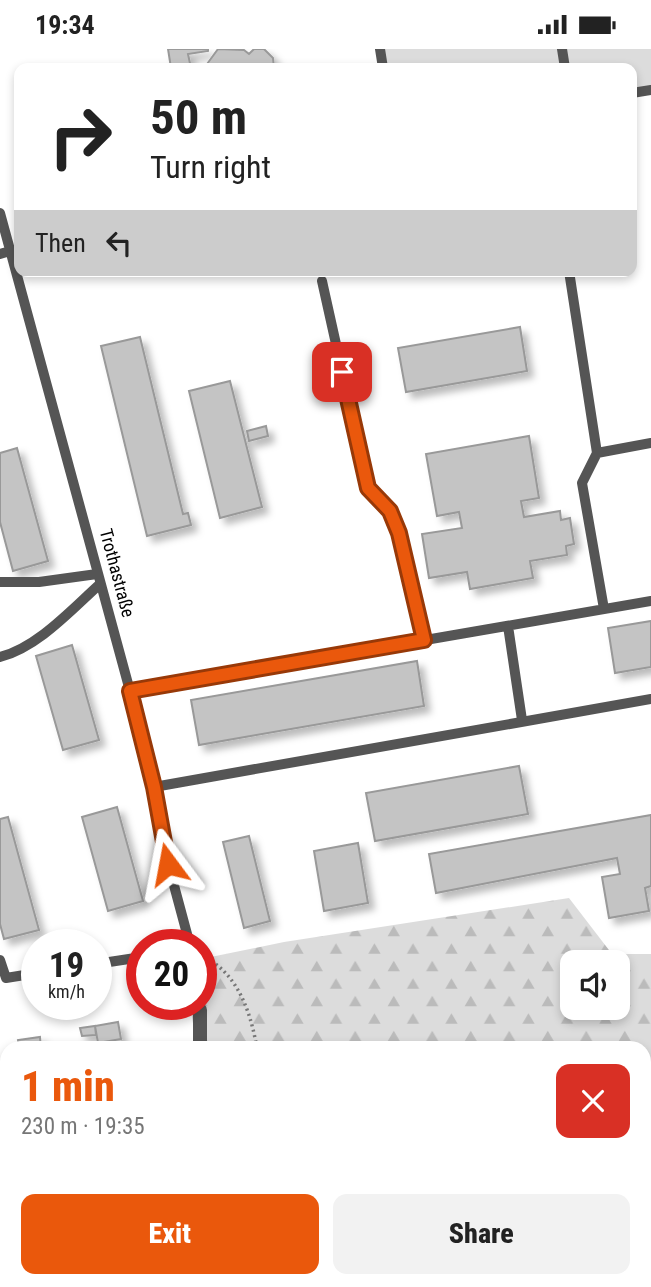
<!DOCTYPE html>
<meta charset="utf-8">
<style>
:root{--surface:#fff;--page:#f2f2f2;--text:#222;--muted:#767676;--accent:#ea580c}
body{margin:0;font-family:"Roboto Condensed",sans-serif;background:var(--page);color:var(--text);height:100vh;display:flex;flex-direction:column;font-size:26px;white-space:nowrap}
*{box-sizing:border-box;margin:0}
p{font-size:23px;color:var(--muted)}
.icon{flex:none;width:38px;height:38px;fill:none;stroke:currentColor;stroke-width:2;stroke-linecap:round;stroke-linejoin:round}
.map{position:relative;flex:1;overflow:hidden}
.panel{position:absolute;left:0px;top:992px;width:651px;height:247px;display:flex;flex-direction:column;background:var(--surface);border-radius:21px 21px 0 0;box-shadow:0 4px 10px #0003}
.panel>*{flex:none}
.banner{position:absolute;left:14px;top:14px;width:623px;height:214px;border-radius:14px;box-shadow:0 4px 10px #0003;background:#fff;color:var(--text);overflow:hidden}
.tools{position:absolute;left:560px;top:901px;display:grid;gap:14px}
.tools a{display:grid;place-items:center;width:70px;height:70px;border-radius:14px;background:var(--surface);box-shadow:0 4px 10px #0003;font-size:35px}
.speed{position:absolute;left:21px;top:880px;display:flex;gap:14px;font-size:35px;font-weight:700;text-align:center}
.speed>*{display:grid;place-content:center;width:91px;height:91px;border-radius:50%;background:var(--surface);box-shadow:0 4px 10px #0003;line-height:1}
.speed small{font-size:18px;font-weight:400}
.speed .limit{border:10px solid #d22;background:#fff;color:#111}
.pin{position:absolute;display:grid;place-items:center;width:60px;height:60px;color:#fff;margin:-30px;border-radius:14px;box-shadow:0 4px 10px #0006}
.me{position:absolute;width:77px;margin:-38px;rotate:347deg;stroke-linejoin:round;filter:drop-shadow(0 0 5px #0008)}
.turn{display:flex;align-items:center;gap:24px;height:147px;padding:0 21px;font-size:32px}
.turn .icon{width:91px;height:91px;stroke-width:2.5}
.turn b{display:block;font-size:49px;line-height:60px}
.then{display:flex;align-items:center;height:66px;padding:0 21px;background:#0003;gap:14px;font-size:26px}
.round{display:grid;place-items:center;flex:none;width:74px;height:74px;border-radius:14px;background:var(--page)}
.headline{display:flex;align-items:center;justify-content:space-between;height:119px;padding:0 21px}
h1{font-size:42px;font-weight:800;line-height:52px;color:var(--accent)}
.action{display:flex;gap:14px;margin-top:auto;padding:14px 21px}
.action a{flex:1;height:80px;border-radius:14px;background:var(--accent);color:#fff;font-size:28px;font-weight:800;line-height:80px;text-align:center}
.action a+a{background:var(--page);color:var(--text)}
.status{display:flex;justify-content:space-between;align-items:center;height:49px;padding:0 35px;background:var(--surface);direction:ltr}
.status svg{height:19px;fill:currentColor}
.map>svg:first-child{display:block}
.green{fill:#dcdcdc}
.forest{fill:url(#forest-firs);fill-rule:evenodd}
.building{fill:#c4c4c4;stroke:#999;stroke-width:2;filter:url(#shadow)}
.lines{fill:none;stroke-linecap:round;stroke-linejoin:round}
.path{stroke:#777;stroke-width:3.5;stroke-dasharray:2 3.5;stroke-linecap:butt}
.service{stroke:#555;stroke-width:10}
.minor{stroke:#555;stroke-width:14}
.route-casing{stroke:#983908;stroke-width:18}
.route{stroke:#ea580c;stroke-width:12}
.labels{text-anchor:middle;stroke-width:5;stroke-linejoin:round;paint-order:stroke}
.street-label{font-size:18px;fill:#000;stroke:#fff}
</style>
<div class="status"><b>19:34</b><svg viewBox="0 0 49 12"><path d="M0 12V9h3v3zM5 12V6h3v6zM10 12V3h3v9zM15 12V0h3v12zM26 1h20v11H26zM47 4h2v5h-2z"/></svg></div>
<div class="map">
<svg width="651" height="1238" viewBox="0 0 651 1238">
<defs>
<pattern id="forest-firs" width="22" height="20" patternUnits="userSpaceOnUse" patternTransform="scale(1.75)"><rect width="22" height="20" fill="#dcdcdc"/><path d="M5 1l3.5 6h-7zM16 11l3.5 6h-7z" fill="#bbb"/></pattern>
<filter id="shadow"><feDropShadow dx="6" dy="6" stdDeviation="3.5" flood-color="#0004"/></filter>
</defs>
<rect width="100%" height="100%" fill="#fff"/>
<!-- green -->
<path class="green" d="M380 0H651V37L632 41V19H383Z"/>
<!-- forest -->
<path class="forest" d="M569 849 612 905H651V1235L644 1232V999H197L190 956H201V910L284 893ZM572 914H618V959H572Z
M7 1103V1232H190V1238H0V1104Z
M215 1232H524L521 1238H368V1233L297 1235 296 1238H214Z"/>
<!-- building -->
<path class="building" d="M168 0H208V2L188 5 191 19H171Z
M218 0 244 1 249 5 254 0H264L273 9 274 19H209L207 15Z
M520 278 527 322 406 343 398 299Z
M140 288 183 465 188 464 191 476 147 487 101 297Z
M230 332 262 458 220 469 189 342Z
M266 377 268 387 249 392 247 382Z
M529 387 539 449 521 452 524 468 560 462 561 471 570 469 574 495 566 497 567 506 530 512 533 529 470 540 467 523 429 529 422 485 462 479 459 463 437 467 426 405Z
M17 399 48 512 13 522 0 473V404Z
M651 572V618L615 624 608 579Z
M72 596 99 691 63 701 36 607Z
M417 612 424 657 199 696 191 651Z
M519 717 528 765 375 792 366 744Z
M117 758 143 852 108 862 82 768Z
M651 766V837L645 839 649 862 609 869 602 828 620 825 617 809 436 844 429 805Z
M8 768 39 881 4 890 0 875V770Z
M249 787 270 872 244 879 223 793Z
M358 794 368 854 324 862 314 802Z
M118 973 121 990 98 994 95 977Z
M95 977 96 986 82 987 80 979Z
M40 988 41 999H19L18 991Z
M560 1232H613L610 1238H566Z"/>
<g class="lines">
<!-- path -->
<path class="path" d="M202 906C238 925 250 961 257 999
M381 1232 386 1238"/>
<!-- service -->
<path class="service" d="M380 0 383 19
M562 0 565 19
M632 44 651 41
M0 164 130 642 154 738 161 788 190 896
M0 205 10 202
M569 222 597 404
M322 232 368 439 390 462 399 484 424 591
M0 533H39L97 525
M604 560 582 434 597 404 651 394
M508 577 522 671
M0 608C38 598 71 561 100 535
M130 642 651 552
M154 738 651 650
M0 911 6 929 37 924
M96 915 142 908"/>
<!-- minor -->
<path class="minor" d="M200 961V999
M0 1087 7 1086
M202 1238V1232"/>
</g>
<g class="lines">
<!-- route casing -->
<g class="route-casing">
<path id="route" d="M168 815 154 738 130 642 424 591 399 484 390 462 368 439 342 323"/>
</g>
<!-- route -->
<use href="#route" class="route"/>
</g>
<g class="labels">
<!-- street labels -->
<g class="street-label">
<text transform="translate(117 524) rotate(75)" y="6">Trothastraße</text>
</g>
</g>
</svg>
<div class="tools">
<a><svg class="icon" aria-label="sound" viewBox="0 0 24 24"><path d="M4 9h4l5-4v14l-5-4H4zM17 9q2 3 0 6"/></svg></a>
</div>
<div class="speed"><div>19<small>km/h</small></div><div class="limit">20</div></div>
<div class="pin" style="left:342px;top:323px;background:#d93025"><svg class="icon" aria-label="arrive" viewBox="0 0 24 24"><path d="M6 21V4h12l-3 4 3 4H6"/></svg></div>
<svg class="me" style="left:168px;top:815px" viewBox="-20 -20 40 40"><path d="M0-17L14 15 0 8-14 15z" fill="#ea580c" stroke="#fff" stroke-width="4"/></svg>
<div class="banner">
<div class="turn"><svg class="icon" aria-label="right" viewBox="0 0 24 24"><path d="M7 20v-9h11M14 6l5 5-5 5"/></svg><div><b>50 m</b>Turn right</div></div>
<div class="then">Then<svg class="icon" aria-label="left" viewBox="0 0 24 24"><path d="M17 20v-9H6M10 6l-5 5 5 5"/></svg></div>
</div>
<section class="panel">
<div class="headline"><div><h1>1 min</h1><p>230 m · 19:35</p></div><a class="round" style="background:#d93025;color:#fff"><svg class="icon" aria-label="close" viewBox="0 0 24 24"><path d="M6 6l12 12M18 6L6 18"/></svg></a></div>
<div class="action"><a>Exit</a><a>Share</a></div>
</section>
</div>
